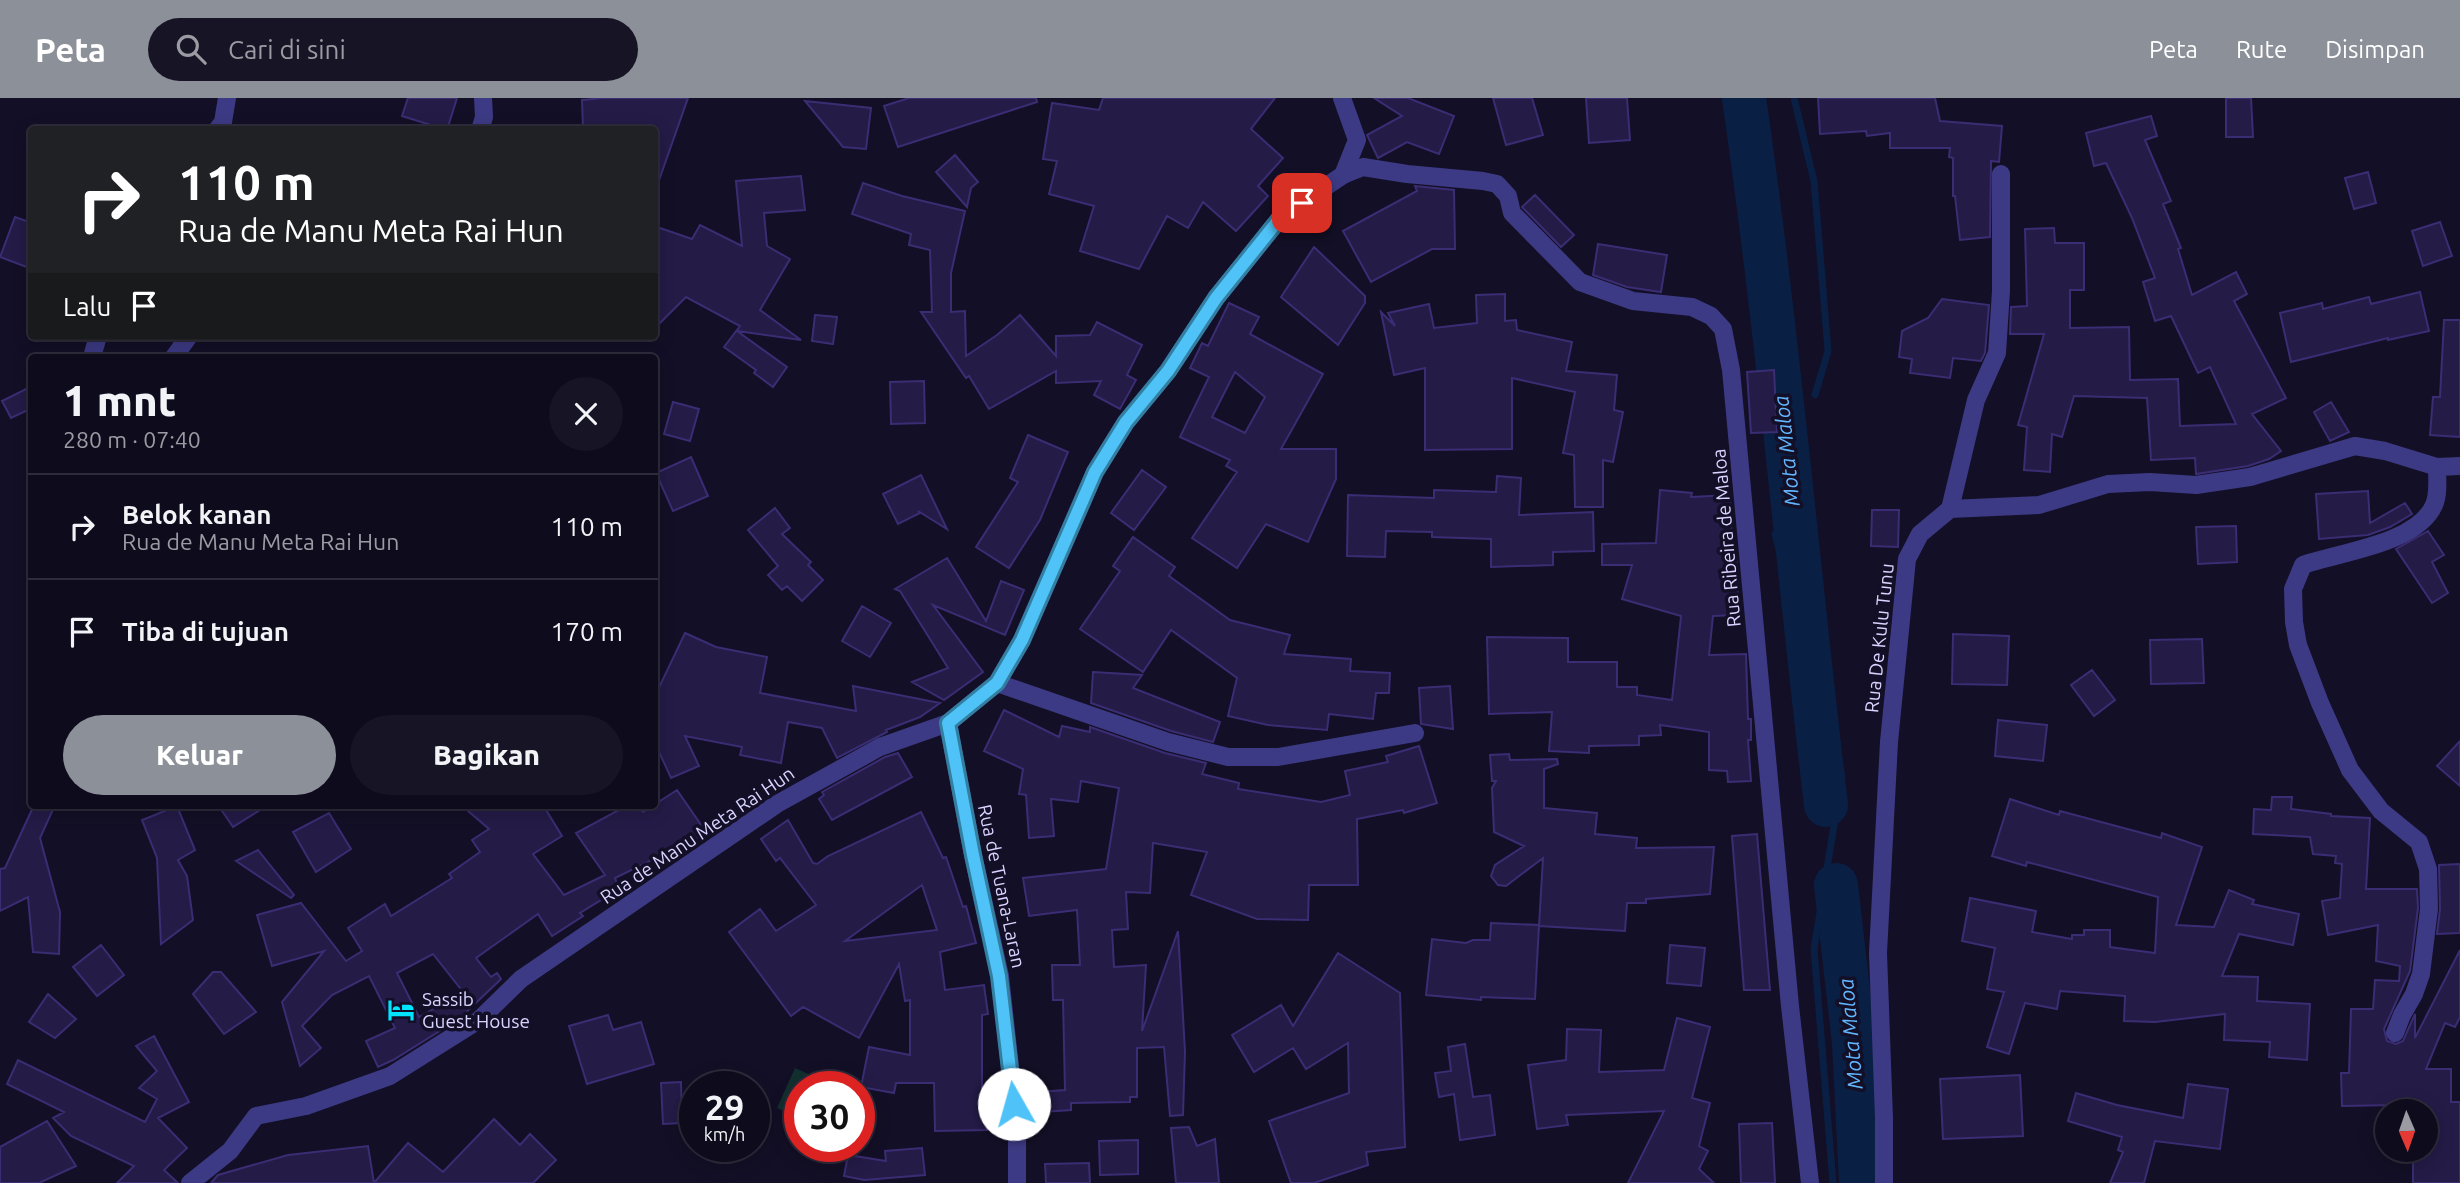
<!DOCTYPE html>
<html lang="id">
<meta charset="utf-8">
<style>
:root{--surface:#0e0b1c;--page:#171425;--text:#f1f3f6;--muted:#9b9ba3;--line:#2e2b3b;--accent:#8c9099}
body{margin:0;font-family:Ubuntu,sans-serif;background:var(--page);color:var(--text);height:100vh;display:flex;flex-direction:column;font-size:26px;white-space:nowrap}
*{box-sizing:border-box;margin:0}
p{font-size:23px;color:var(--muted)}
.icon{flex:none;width:38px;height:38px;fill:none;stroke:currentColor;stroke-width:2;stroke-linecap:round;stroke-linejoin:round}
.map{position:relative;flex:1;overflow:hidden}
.panel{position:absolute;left:28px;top:256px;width:630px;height:455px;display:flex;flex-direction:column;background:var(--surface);border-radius:7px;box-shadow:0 4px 18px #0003,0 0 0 2px var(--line)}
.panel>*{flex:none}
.top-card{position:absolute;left:28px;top:28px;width:630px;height:214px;border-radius:7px;box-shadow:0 4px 18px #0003,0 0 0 2px var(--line);background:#202124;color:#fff;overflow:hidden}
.needle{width:46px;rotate:178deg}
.tools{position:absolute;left:2375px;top:1001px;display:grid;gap:14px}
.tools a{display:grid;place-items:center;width:63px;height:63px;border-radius:50%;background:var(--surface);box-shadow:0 4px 18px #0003,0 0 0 2px var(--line);font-size:35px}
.speed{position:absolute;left:679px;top:973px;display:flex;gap:14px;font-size:35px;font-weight:700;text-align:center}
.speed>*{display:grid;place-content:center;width:91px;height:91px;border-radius:50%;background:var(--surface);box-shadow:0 4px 18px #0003,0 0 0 2px var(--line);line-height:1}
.speed small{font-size:18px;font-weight:400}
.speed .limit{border:10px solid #d22;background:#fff;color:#111}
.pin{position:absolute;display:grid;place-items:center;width:60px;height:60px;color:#fff;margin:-30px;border-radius:14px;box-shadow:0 4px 10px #0006}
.me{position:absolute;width:77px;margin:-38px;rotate:353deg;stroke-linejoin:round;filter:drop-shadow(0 0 5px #0008)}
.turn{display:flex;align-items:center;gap:24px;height:147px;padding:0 35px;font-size:32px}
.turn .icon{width:91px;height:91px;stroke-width:2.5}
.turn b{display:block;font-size:49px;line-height:60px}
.then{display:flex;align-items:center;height:66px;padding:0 35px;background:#0003;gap:14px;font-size:26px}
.round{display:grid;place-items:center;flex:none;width:74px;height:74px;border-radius:37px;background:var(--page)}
.overview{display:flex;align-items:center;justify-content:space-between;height:119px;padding:0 35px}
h1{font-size:42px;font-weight:800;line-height:52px}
.primary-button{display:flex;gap:14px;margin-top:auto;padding:14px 35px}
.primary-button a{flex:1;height:80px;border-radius:42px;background:var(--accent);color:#fff;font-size:28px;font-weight:800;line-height:80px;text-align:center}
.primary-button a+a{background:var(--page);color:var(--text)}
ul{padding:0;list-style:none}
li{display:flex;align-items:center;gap:21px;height:105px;padding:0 35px;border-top:2px solid var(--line)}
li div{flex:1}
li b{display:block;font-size:26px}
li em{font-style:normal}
header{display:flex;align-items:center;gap:42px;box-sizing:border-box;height:98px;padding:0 35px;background:var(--accent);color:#fff}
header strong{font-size:33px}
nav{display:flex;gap:38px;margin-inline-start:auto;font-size:24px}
.search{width:490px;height:63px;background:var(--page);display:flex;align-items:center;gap:18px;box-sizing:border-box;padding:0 24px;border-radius:38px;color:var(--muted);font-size:26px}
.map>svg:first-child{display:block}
.garden{fill:#12302f}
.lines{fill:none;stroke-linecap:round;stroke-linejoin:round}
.stream{stroke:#0a1f44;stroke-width:7}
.river{stroke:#0a1f44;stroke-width:44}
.building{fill:#241b47;stroke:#3b2d73;stroke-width:2;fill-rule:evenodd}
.minor{stroke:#3d3a85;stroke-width:18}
.tertiary{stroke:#3d3a85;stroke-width:18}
.route-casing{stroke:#337fa1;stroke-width:18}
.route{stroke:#4fc3f7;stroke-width:12}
.labels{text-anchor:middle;stroke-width:7;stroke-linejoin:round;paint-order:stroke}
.street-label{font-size:19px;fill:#d9d4ff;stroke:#130f26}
.poi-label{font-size:19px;fill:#d9d4ff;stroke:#130f26;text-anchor:start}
.water-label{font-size:21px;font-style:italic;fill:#62b6ff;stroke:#130f26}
</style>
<header>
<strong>Peta</strong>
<div class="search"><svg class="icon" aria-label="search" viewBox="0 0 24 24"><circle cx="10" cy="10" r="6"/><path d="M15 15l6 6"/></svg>Cari di sini</div>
<nav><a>Peta</a><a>Rute</a><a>Disimpan</a></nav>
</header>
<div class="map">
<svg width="2460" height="1085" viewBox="0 0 2460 1085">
<rect width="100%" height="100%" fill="#130f26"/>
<!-- garden -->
<path class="garden" d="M795 970 824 983 822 989H800V1020L777 1010Z"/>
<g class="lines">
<!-- stream -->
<path class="stream" d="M1794 0 1814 83 1828 253 1815 297
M1775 436 1783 467
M1833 644 1842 678 1814 851 1833 1085"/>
<!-- river -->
<path class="river" d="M1744 0C1778 235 1798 472 1826 707
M1836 787 1854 945 1861 1085"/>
</g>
<!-- building -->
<path class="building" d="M408 0H457L447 32 402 18Z
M603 0H688L657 88H654V32L583 30 582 2Z
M909 0H1036L1037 4 898 49 884 8Z
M1103 0H1275L1251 31 1283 60 1258 88 1268 98 1236 133 1203 104 1188 130 1167 118 1139 171 1080 153 1094 108 1049 96 1057 63 1043 61 1052 5 1099 12Z
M1374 0H1408L1454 18 1439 56 1407 44 1378 60 1367 37 1402 18Z
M1493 0H1532L1543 37 1506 47Z
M1586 0H1627L1630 42 1589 45Z
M1818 0H1935L1940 23 2002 28 1999 64 1991 63 1990 139 1960 142 1955 98H1953V60L1949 59 1950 50H1890V35L1867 38 1866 33 1820 36Z
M2226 0H2251L2253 39H2226Z
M805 3 871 10 866 51 843 49Z
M2151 18 2157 38 2145 42 2171 103 2163 106 2181 150 2178 151 2192 197 2236 174 2247 196 2234 203 2286 300 2252 316 2281 353 2269 361 2248 368 2196 376 2195 360 2151 362 2147 300 2074 298 2062 339 2052 336 2050 374 2024 372 2027 329 2018 327 2044 236H2010L2011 209 2027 208 2025 131 2054 130 2055 145H2084V192H2070V230L2129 229 2130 282 2178 281 2180 328 2236 326 2210 269 2198 275 2171 218 2155 223 2143 184 2155 180 2132 120 2106 65 2094 68 2086 35Z
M955 57 978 84 971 90 967 109 936 74Z
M2368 74 2376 105 2354 111 2345 80Z
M801 78 805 112 764 115 767 148 790 161 760 212 801 242 737 233 787 269 773 289 754 275 756 272 724 249 740 228 686 199 654 231V128L692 141 700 127 742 148 736 83Z
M863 85 902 98 965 113 951 175V214L965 213 966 258 997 237 1020 217 1056 258V238L1090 237 1097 224 1142 247 1127 277 1136 282 1120 311 1094 297 1101 283 1056 285V273L989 311 969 278 966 280 921 214H932L930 152 909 147 911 136 852 116Z
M1415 88 1454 92 1455 151H1432L1371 184 1343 133 1417 93Z
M1535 97 1574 137 1561 149 1522 109Z
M15 119 32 125V171L0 159Z
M2440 124 2452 158 2423 168 2412 133Z
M1598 146 1667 157 1661 194 1627 189 1593 177Z
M1314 149 1365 198V205L1338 247 1281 199Z
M2420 194 2429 233 2388 242V240L2291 264 2280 215 2322 205 2323 211 2369 199 2371 206Z
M1505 196V223L1516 222 1517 232 1572 244 1566 273 1617 277 1614 312 1623 314 1613 364 1603 362V409H1575L1574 357 1563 355 1575 294 1512 280V351L1425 352V270L1394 277 1381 214 1395 228 1388 215 1429 206 1434 230 1477 225 1476 197Z
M1942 201 1989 207 1985 255 1981 263 1953 260 1950 280 1910 275 1912 261 1899 259 1902 233 1928 220Z
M1229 205 1259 219 1250 236 1323 276 1281 351H1336V381L1308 444 1266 426 1237 470 1192 440 1237 374 1226 368 1230 362 1180 339 1209 279 1190 270 1202 245 1208 248ZM1235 274 1265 299 1245 335 1212 319Z
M815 217 837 219 833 246 812 243Z
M2444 222H2460V339L2430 337 2433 299H2440Z
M1774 272 1777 334 1751 335 1747 274Z
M924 283 925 325 891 326 890 284Z
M32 288V310L11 320 2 303Z
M673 304 699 311 690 343 664 336Z
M2331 304 2349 334 2330 343 2314 314Z
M1028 337 1068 354 1040 422 1009 470 976 449 1018 384 1010 380Z
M691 359 708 398 673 413 656 375Z
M1142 372 1166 389 1134 432 1111 415Z
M921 377 947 431 918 413 920 415 898 426 883 396Z
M1497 378 1521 380 1519 417 1593 414 1594 453 1553 454V467L1491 469V441L1432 439V434L1386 433 1385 459 1347 458 1348 397 1434 400V392L1496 394Z
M1660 392 1692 395 1691 399 1730 397 1732 449H1736V452L1739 517 1713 518 1709 557 1746 556 1748 621H1751V642H1748L1751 683 1728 684 1727 673 1709 672V634L1660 627 1661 637 1639 638V647L1589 648V655L1549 653 1552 614 1489 616 1487 539 1568 540V564H1617V589H1637V597L1672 602 1681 518 1622 501 1632 467H1602V446L1656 445Z
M2368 393 2370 425 2405 405 2412 416 2390 429 2368 437 2319 441 2316 396Z
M775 410 790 430 782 436 811 464 808 467 823 482 802 503 787 488 782 492 768 477 778 468 748 432Z
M1872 412H1899L1898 449 1871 448Z
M2236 428 2237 464 2198 466 2196 429Z
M2428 433 2444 457 2432 464 2448 495 2432 505 2396 451Z
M1133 439 1175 469 1169 478 1230 522 1290 537 1284 556 1351 561 1350 573 1390 575 1389 595H1376L1373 621 1329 616 1327 632 1268 627 1228 618 1237 580 1171 532 1143 574 1080 531 1120 473 1113 468Z
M947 460 986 523 1001 483 1024 492 1005 537 933 507 983 574 944 602 912 584 948 570 900 493 895 491Z
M862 508 891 525 870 559 842 543Z
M685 535 716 549 767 559 760 595 856 613 853 588 940 605 920 619 886 632 887 634 837 660 822 630 788 624 781 665 740 657 742 649 685 638 699 668 671 680 654 643V600Z
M1953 536 2009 538 2007 587 1952 586Z
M2202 541 2204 585 2151 586 2150 542Z
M2092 572 2115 602 2094 618 2071 587Z
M1093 574 1142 577 1133 590 1220 624 1213 644 1171 633 1091 605Z
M1450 588 1453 631 1421 626 1419 590Z
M1004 612 1059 639 1062 628 1090 634V629L1165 655 1206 665 1202 676 1239 685 1238 691 1321 704 1350 697 1345 673 1388 664 1386 658 1419 648 1437 705 1404 715 1403 712 1357 721 1358 787H1309L1308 822 1257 821 1191 797 1207 754 1153 745 1150 795 1126 794 1128 831 1112 832 1114 869 1146 867 1142 933 1178 833 1185 953 1183 1017 1170 1018 1164 949 1137 950V999H1130V1004L1071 1005V1012L1027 1015 1025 995 1065 992 1063 902H1053L1052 867H1080L1077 812 1029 818 1023 780 1106 771 1119 690 1081 683 1078 704 1051 701 1054 738 1029 740 1026 697 1019 696 1023 671 984 653Z
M1998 622 2047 627 2043 663 1995 658Z
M2460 643V688L2437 668Z
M898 655 912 679 832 722 819 701 824 697 822 694 885 659Z
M1509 656 1510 662 1557 661 1558 666 1544 671V710L1597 715 1595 736 1637 740 1636 750 1714 749 1710 796 1646 801V805H1627L1625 833 1539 828 1543 760 1506 788 1498 787 1491 778 1495 767 1524 748 1494 734 1492 690 1496 683H1492L1490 657Z
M677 692 706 734 678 753 676 750 615 780 619 791 580 815 583 818 552 838 538 816 476 860 491 879 497 875 501 881 459 921 393 962 378 969 366 943 395 930 369 878 332 897 302 928 321 950 300 968 282 904 324 853 272 868 257 817 301 805 346 863 362 853 348 830 385 806 391 818 452 780 449 776 480 754 472 742 489 731 461 707H543L562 738 533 756 564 797 605 777 576 735 628 707H638L643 714ZM433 856 463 894 419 919 397 875Z
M2272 699H2292L2291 711 2331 716V718L2370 720 2366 791H2417L2418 810 2410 873 2384 931 2387 943 2396 946 2403 943 2415 916V940L2460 852V919L2455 929 2445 925 2426 971H2451V1004H2460V1085H2413V1052H2426V1013H2396L2395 1007 2342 1008 2341 975H2349L2351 911H2373L2375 882 2399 883 2400 868 2376 863 2378 827 2328 837 2322 803 2340 800 2342 766 2335 765 2336 758 2313 756 2310 739 2253 736 2254 711 2271 712Z
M2010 701 2059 717 2060 713 2161 740 2162 735 2202 749 2176 827 2214 829 2229 792 2254 802 2252 806 2299 816 2293 847 2239 836 2222 878 2258 879 2257 903 2310 906 2307 962 2269 959 2270 944 2224 942 2225 916 2155 924 2124 923 2125 898 2060 893 2057 911 2025 905 2009 956 1987 949 2004 894 1987 891 1995 850 1962 843 1970 800 2036 813 2032 834 2072 841V837H2084V832H2110V849L2155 855 2158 799 2027 764 2026 768 1992 758Z
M34 707H55L40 740 60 814 59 856 33 854 28 799 0 813V771L5 770Z
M218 707H268L233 729Z
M177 708 195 752 178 762 187 778 193 822 161 846 157 760 142 722Z
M921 714 943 760 946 759 963 809 966 808 976 845 940 854 945 892 984 887 988 916 982 917V1003H986L987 1032 935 1033 934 985H896L894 995 861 989 869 949 910 957V902L905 903 899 866 859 940 803 909 791 918 729 834 760 811 776 833 816 807 780 760 776 763 761 741 788 722 813 765 817 766 828 758ZM922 787 937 832 845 843Z
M329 715 351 751 316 774 293 734Z
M1757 736 1770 892H1744L1732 738Z
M258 752 294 797 291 800 236 763Z
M2460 766V835L2437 836 2440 811 2439 767Z
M1491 825 1539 827 1535 901 1481 899V902L1426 897 1432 841 1466 845 1473 842H1490Z
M101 847 124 877 97 898 73 869Z
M1670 847 1705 850 1701 888 1667 885Z
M1338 855 1400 895 1405 1049 1366 1054 1368 1067 1314 1085H1291L1269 1023 1349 995 1348 945 1306 971 1293 950 1254 974 1232 937 1281 907 1293 928Z
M213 874H221L256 914 224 936 193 896Z
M48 896 76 921 55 940 29 924Z
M608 917 613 932 641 924 654 966 587 986 569 928Z
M1677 920 1710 929 1692 1000 1710 1005 1699 1048 1708 1053 1699 1071 1714 1085H1628L1664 1013 1566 1017 1568 1027 1537 1031 1528 967 1566 962 1567 931 1601 932 1599 974 1664 972Z
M154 938 189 1004 158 1020 187 1050 164 1072 178 1085H117L134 1068 71 1038 53 1020 64 1014 7 986 18 962 145 1024 157 1001 139 990 157 973 136 948Z
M1465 946 1473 999 1490 997 1495 1037 1460 1042 1454 996 1439 999 1435 975 1451 973 1448 949Z
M2020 977 2023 1038 1943 1041 1940 981Z
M681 984 682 1025 663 1026 661 985Z
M2188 986 2228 991 2220 1051 2155 1043 2144 1085H2110L2123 1054 2118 1052 2122 1039 2068 1023 2076 995 2117 1007 2183 1020Z
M494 1021 520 1047 530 1036 556 1062 533 1085H211L218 1077 288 1057 368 1048 374 1085 408 1045 443 1074Z
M47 1023 76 1068 39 1085H0V1049Z
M1772 1025 1775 1085H1741L1739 1026Z
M1189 1029 1197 1048 1215 1041 1219 1085H1176L1171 1030Z
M1138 1042V1076L1100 1077 1099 1043Z
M922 1050 925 1077 864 1082 844 1078 848 1057 886 1063 885 1053Z
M1089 1065 1090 1085H1046L1045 1066Z"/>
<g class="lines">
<!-- minor -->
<path class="minor" d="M217 32 223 24 227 0
M480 32 484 19 483 0
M92 259 98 238
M174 259 189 238
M1950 411 1976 302 1997 255 2001 193V76
M997 585 1168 644 1228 659H1278L1415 635
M948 625 973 757 1000 878 1017 1032V1085
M2395 935 2402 917 2414 896 2421 876 2429 811 2428 771 2419 744 2381 713 2350 672 2320 605 2298 547 2294 524 2293 491 2303 467C2340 454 2417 446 2434 407 2439 396 2437 380 2437 369
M190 1085 230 1053 256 1018 306 1008 390 978 479 922 521 881 777 706 880 649 948 625 997 585 1022 542 1095 374 1126 324 1168 273 1216 200 1281 119 1343 77 1357 42 1342 0
M1884 1085V1020L1878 855 1889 644 1907 461 1920 436 1950 411 2039 407 2108 386 2150 384 2196 387 2250 379 2355 348 2385 353 2437 369 2460 368"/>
<!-- tertiary -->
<path class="tertiary" d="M1343 77 1363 69 1407 76 1483 83 1497 86 1508 98 1512 115 1580 184 1633 203 1692 209 1711 218 1723 231 1731 272 1790 908 1810 1085"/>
</g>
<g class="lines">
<!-- route casing -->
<g class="route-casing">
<path id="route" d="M1014 1006 999 878 973 757 948 625 997 585 1022 542 1095 374 1126 324 1168 273 1216 200 1281 119 1302 105"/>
</g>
<!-- route -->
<use href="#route" class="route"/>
</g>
<!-- icons -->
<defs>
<g id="hotel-bare" transform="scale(2.1)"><path d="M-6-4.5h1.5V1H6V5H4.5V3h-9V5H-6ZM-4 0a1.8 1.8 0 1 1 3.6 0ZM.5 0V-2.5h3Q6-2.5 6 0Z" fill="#00e5ff" stroke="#130f26" stroke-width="2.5" paint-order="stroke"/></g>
</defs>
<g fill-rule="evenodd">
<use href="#hotel-bare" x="401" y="912"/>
</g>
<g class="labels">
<!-- street labels -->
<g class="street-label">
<text transform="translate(1726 440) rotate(-95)" y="7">Rua Ribeira de Maloa</text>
<text transform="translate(1879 540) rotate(-84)" y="7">Rua De Kulu Tunu</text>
<text transform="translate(697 737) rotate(-34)" y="7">Rua de Manu Meta Rai Hun</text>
<text transform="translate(1002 788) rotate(78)" y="7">Rua de Tuana-Laran</text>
</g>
<!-- poi labels -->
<g class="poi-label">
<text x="422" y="908">Sassib<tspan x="422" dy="22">Guest House</tspan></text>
</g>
<!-- water labels -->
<g class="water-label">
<text transform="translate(1787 353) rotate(-96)" y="7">Mota Maloa</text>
<text transform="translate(1851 936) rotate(-95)" y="7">Mota Maloa</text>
</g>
</g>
</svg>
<div class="tools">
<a><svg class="needle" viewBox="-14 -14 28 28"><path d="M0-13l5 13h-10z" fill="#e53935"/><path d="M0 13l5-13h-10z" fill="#9b9ba3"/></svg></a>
</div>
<div class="speed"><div>29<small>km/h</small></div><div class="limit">30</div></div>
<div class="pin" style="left:1302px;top:105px;background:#d93025"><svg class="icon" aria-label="arrive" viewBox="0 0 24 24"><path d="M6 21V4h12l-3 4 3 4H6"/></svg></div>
<svg class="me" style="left:1014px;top:1006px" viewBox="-20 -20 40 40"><circle r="19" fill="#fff"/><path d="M0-13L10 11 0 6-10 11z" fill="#4fc3f7"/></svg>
<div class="top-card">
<div class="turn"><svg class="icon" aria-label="right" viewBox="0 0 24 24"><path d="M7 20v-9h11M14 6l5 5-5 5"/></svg><div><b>110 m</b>Rua de Manu Meta Rai Hun</div></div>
<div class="then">Lalu<svg class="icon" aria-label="arrive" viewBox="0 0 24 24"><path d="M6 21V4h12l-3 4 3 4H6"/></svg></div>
</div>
<section class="panel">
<div class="overview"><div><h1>1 mnt</h1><p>280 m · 07:40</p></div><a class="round"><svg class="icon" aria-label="close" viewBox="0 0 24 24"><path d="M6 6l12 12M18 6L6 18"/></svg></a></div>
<ul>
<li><svg class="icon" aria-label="right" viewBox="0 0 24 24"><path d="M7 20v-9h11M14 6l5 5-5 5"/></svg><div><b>Belok kanan</b><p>Rua de Manu Meta Rai Hun</p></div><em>110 m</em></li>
<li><svg class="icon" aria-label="arrive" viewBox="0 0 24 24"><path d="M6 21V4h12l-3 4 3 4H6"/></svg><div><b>Tiba di tujuan</b></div><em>170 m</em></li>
</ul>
<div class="primary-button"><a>Keluar</a><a>Bagikan</a></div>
</section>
</div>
